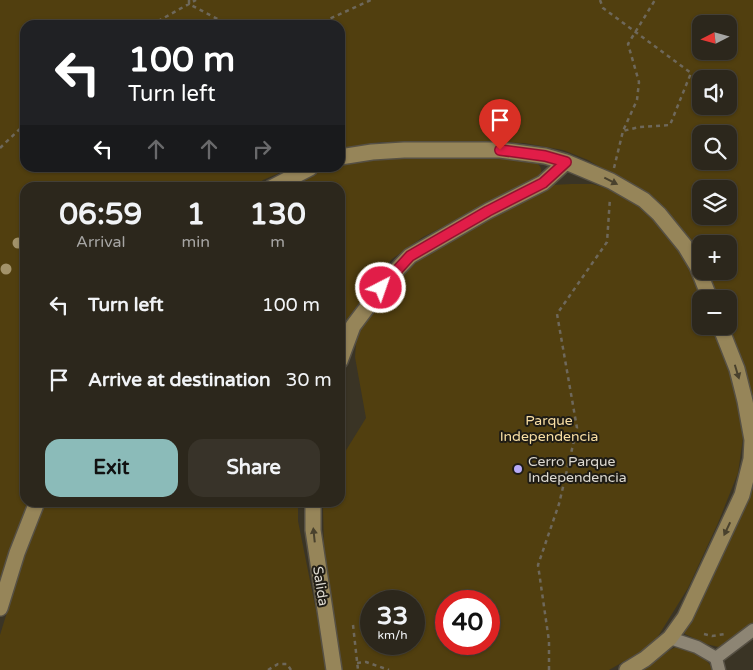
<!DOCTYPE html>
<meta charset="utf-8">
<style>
:root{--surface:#2c271c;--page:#383329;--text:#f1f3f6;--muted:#a6a5a3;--line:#48443b;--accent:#8bbbb9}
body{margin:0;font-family:"Varela Round",sans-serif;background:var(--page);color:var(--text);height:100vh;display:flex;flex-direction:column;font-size:19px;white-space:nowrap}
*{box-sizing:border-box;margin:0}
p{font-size:16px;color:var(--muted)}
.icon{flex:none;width:28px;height:28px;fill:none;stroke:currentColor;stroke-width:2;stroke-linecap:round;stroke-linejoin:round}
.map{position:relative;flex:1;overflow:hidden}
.side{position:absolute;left:20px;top:182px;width:325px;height:325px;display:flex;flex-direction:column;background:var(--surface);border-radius:15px;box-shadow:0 1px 4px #0004,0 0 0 1px var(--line)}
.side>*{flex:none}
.hud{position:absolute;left:20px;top:20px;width:325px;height:152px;border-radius:15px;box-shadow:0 1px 4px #0004,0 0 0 1px var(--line);background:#202124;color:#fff;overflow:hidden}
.needle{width:32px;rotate:264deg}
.buttons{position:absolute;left:692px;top:15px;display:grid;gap:10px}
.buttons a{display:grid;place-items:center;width:45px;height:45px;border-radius:10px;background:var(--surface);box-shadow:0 1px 4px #0004,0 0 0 1px var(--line);font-size:25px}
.speed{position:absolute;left:360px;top:590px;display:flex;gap:10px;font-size:25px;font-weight:700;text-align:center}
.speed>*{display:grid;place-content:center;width:65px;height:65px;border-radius:50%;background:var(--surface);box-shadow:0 1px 4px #0004,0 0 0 1px var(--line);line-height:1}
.speed small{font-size:12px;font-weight:400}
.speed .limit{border:8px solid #d22;background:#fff;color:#111}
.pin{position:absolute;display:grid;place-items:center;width:42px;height:42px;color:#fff;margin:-51px -21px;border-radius:50% 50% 50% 0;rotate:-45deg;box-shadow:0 0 5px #0007}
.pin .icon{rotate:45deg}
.me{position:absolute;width:55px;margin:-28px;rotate:41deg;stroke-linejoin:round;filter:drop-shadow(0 0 4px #0008)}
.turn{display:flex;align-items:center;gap:18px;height:105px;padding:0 25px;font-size:22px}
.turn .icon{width:65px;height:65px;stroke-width:2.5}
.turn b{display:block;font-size:35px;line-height:42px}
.lanes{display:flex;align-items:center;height:48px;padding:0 25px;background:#0003;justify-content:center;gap:25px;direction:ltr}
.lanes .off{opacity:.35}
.eta{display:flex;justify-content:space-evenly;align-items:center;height:85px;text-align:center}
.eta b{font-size:30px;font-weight:700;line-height:35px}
.cta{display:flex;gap:10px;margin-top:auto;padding:10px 25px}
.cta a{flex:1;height:58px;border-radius:15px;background:var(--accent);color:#111;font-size:20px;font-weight:700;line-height:58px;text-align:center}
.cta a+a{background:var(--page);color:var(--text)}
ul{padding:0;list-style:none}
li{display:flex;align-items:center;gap:15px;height:75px;padding:0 25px}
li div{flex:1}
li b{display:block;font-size:19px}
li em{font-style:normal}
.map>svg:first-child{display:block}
.green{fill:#513f0f;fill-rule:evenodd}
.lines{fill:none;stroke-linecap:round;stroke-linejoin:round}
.street-casing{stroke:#565044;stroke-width:15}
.secondary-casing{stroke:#565044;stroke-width:18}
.path{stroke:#6e685b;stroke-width:2.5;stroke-dasharray:4 4;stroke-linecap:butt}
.street{stroke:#8d8574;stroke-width:12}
.secondary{stroke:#968559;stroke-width:15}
.tree{fill:#a2926a}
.oneway{fill:#49412d}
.route-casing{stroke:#92132f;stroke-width:12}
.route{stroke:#e11d48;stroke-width:9}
.poi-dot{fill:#b7abf8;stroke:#1f1c15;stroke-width:2}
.labels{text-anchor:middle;stroke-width:4;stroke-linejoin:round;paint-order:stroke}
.park-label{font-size:14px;fill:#f8dea3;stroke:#1f1c15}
.poi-label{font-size:14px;fill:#ddd9d0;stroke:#1f1c15;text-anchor:start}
.street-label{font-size:14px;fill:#ddd9d0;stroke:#1f1c15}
</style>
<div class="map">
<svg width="753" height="670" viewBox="0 0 753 670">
<rect width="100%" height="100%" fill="#3a3425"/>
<!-- green -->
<path class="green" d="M0 0H753V416L728 326 729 299H717L705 271H729V244H701V263L620 179 588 160 563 150 524 143 465 141 381 142 340 149V25H25V168H291L263 180 254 187 25 188V502L30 503 19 526 0 582ZM701 24H729V51H701ZM701 79H729V106H701ZM701 134H729V161H701ZM701 189H729V216H701Z
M507 157C519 158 550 159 539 178L423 237 392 259 372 281 361 301 340 328V188H283C302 178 319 168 340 168V163L377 158Z
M571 184H592L613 190 641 204 692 266 706 299H701V326H716L731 368 743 438 738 473 718 523 688 588 657 638 640 652 609 670H340L324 549 323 509 324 503 340 502V460L366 418 355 357 356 344 359 332 365 321 396 280 424 256 540 190 552 185ZM371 601H414V644H371ZM446 601H489V644H446Z
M753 487V624L723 648 706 644 685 634 684 632Z
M45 503H298V521L328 670H0V635L34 524Z
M677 647C690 651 707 656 713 670H642C653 663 665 651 677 647Z"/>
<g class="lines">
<!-- street casing -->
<g class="street-casing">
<path id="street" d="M670 638 697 647 716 658 719 670
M716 658 753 630"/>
</g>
<!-- secondary casing -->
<g class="secondary-casing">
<path id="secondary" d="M340 157 372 152 404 150H500L545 156 566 162 611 181 644 200 659 214 685 246 697 266 710 299
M271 188 310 168
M340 361 353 326 390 277 410 256 488 211 543 183 566 162
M313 502V530L334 670
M0 608 17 553 37 502
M627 670 645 659 670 638 685 617 742 495 751 459 752 440 745 401 737 369 720 326"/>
</g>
<!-- path -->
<path class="path" d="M189 0V4L227 24 259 25
M600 0 603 8 691 73 670 125 639 127 623 131
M151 25 196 0
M316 25 371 0
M0 148 25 124
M614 168 623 131 637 100 639 82 628 44 655 0
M353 625 358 670
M704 634 712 636 725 634
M357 663 366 662 389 670
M268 670 278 664H287L291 670
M549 670V641L538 565 559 504 577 428 557 314 607 242 610 198"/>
<!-- street -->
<use href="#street" class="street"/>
<!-- secondary -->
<use href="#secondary" class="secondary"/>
</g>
<!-- trees -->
<g class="tree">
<circle cx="18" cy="243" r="5.5"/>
<circle cx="6" cy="269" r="5.5"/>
</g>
<!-- one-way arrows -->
<defs><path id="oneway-solid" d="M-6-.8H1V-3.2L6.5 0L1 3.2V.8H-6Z" transform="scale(1.25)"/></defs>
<g class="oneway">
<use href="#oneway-solid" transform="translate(611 181) rotate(27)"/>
<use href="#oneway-solid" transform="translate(737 372) rotate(73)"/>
<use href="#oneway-solid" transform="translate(727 529) rotate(115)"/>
<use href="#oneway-solid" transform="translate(314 535) rotate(-96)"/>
</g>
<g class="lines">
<!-- route casing -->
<g class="route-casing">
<path id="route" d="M381 288 410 256 488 211 543 183 566 162 545 156 500 150"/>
</g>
<!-- route -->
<use href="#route" class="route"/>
</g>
<!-- markers -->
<circle class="poi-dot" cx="518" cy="469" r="5"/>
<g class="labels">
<!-- park labels -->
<g class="park-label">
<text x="549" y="425">Parque<tspan x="549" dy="16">Independencia</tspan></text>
</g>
<!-- poi labels -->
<g class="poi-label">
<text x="528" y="466">Cerro Parque<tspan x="528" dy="16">Independencia</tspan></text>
</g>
<!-- street labels -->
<g class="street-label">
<text transform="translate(321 586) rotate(81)" y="5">Salida</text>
</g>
</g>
</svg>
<div class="buttons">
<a><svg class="needle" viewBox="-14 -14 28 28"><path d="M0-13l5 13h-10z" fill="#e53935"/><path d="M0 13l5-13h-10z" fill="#a6a5a3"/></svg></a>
<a><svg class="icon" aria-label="sound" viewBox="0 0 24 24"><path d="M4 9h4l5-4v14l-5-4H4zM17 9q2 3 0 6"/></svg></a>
<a><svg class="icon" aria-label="search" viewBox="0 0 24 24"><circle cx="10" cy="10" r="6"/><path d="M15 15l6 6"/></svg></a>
<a><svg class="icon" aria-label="layers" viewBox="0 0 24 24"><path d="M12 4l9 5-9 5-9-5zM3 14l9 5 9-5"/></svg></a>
<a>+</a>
<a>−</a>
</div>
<div class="speed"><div>33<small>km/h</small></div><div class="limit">40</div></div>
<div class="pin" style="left:500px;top:150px;background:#d93025"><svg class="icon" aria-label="arrive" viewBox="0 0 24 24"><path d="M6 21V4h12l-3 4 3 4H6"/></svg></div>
<svg class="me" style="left:381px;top:288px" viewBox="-20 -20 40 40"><circle r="17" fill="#e11d48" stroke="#fff" stroke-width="3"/><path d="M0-11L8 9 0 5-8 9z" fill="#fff"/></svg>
<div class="hud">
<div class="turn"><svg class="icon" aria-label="left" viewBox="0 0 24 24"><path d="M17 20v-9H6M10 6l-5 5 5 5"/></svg><div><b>100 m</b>Turn left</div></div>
<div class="lanes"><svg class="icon" aria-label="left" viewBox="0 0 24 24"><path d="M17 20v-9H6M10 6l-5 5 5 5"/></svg><svg class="icon off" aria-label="ahead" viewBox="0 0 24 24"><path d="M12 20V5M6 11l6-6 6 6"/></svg><svg class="icon off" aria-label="ahead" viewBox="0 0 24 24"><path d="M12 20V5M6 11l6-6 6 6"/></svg><svg class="icon off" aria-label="right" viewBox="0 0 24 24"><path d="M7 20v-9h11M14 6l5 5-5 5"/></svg></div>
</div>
<section class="side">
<div class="eta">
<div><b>06:59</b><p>Arrival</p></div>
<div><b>1</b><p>min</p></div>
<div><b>130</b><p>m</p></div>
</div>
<ul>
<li><svg class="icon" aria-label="left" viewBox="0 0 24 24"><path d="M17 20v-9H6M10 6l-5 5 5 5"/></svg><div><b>Turn left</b></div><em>100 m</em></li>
<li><svg class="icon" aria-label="arrive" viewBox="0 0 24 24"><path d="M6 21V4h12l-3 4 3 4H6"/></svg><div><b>Arrive at destination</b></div><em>30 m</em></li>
</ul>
<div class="cta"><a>Exit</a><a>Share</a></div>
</section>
</div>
